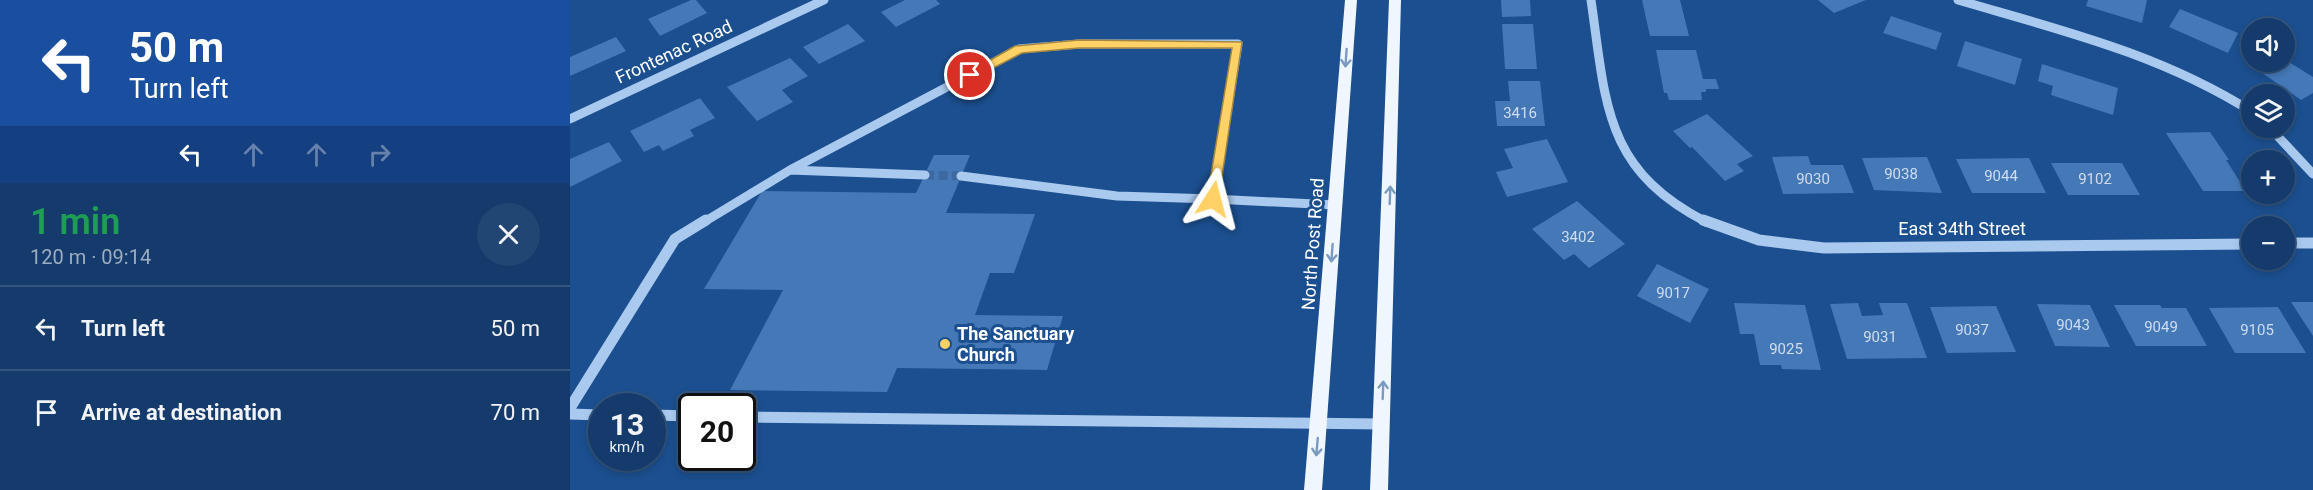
<!DOCTYPE html>
<meta charset="utf-8">
<style>
:root{--surface:#143b6b;--page:#214673;--text:#f1f3f6;--muted:#9dadc1;--line:#33557e}
body{margin:0;font-family:Roboto,sans-serif;background:var(--page);color:var(--text);height:100vh;display:flex;flex-direction:column;font-size:22px;white-space:nowrap}
*{box-sizing:border-box;margin:0}
p{font-size:20px;color:var(--muted)}
.icon{flex:none;width:33px;height:33px;fill:none;stroke:currentColor;stroke-width:2;stroke-linecap:round;stroke-linejoin:round}
.map{position:relative;flex:1;overflow:hidden}
.drawer{display:flex;flex-direction:column;background:var(--surface);width:570px}
.drawer>*{flex:none}
.banner{background:#1a4fa0;color:#fff;overflow:hidden}
.buttons{position:absolute;left:1671px;top:18px;display:grid;gap:12px}
.buttons a{display:grid;place-items:center;width:54px;height:54px;border-radius:50%;background:var(--surface);box-shadow:0 3px 9px #0003,0 0 0 2px var(--line);font-size:30px}
.speed{position:absolute;left:18px;top:393px;display:flex;gap:12px;font-size:30px;font-weight:700;text-align:center}
.speed>*{display:grid;place-content:center;width:78px;height:78px;border-radius:50%;background:var(--surface);box-shadow:0 3px 9px #0003,0 0 0 2px var(--line);line-height:1}
.speed small{font-size:15px;font-weight:400}
.speed .limit{border:3px solid #111;border-radius:9px;background:#fff;color:#111}
.pin{position:absolute;display:grid;place-items:center;width:51px;height:51px;color:#fff;margin:-26px;border:3px solid #fff;border-radius:50%;box-shadow:0 2px 6px #0007}
.me{position:absolute;width:66px;margin:-33px;rotate:9deg;stroke-linejoin:round;filter:drop-shadow(0 0 4px #0008)}
.turn{display:flex;align-items:center;gap:21px;height:126px;padding:0 30px;font-size:27px}
.turn .icon{width:78px;height:78px;stroke-width:2.5}
.turn b{display:block;font-size:42px;line-height:51px}
.lanes{display:flex;align-items:center;height:57px;padding:0 30px;background:#0003;justify-content:center;gap:30px;direction:ltr}
.lanes .off{opacity:.35}
.round{display:grid;place-items:center;flex:none;width:63px;height:63px;border-radius:32px;background:var(--page)}
.head{display:flex;align-items:center;justify-content:space-between;height:102px;padding:0 30px}
h1{font-size:36px;font-weight:600;line-height:45px;color:#1e9e55}
ul{padding:0;list-style:none}
li{display:flex;align-items:center;gap:18px;height:84px;padding:0 30px;border-top:2px solid var(--line)}
li div{flex:1}
li b{display:block;font-size:22px}
li em{font-style:normal}
main{display:flex;flex:1;min-height:0}
.map>svg:first-child{display:block}
.building{fill:#4478b7}
.lines{fill:none;stroke-linecap:round;stroke-linejoin:round}
.minor-tunnel{stroke:#3d69a0;stroke-width:9;stroke-dasharray:9 4.5;stroke-linecap:butt}
.minor-far1{stroke:#a9c9ee;stroke-width:9}
.minor{stroke:#a9c9ee;stroke-width:11}
.major{fill:#f0f6ff;fill-rule:evenodd}
.oneway{stroke:#7b9ac1}
.route{fill:#ffd166;stroke:#a68842;stroke-width:1.5}
.poi-dot{fill:#ffd166;stroke:#1b4f8f;stroke-width:2}
.labels{text-anchor:middle;stroke-width:6;stroke-linejoin:round;paint-order:stroke}
.number-label{font-size:15px;fill:#d0dded}
.street-label{font-size:18px;fill:#fff;stroke:#1b4f8f}
.poi-label{font-size:18px;font-weight:bold;fill:#fff;stroke:#1b4f8f;text-anchor:start}
</style>
<main>
<section class="drawer">
<div class="banner">
<div class="turn"><svg class="icon" aria-label="left" viewBox="0 0 24 24"><path d="M17 20v-9H6M10 6l-5 5 5 5"/></svg><div><b>50 m</b>Turn left</div></div>
<div class="lanes"><svg class="icon" aria-label="left" viewBox="0 0 24 24"><path d="M17 20v-9H6M10 6l-5 5 5 5"/></svg><svg class="icon off" aria-label="ahead" viewBox="0 0 24 24"><path d="M12 20V5M6 11l6-6 6 6"/></svg><svg class="icon off" aria-label="ahead" viewBox="0 0 24 24"><path d="M12 20V5M6 11l6-6 6 6"/></svg><svg class="icon off" aria-label="right" viewBox="0 0 24 24"><path d="M7 20v-9h11M14 6l5 5-5 5"/></svg></div>
</div>
<div class="head"><div><h1>1 min</h1><p>120 m · 09:14</p></div><a class="round"><svg class="icon" aria-label="close" viewBox="0 0 24 24"><path d="M6 6l12 12M18 6L6 18"/></svg></a></div>
<ul>
<li><svg class="icon" aria-label="left" viewBox="0 0 24 24"><path d="M17 20v-9H6M10 6l-5 5 5 5"/></svg><div><b>Turn left</b></div><em>50 m</em></li>
<li><svg class="icon" aria-label="arrive" viewBox="0 0 24 24"><path d="M6 21V4h12l-3 4 3 4H6"/></svg><div><b>Arrive at destination</b></div><em>70 m</em></li>
</ul>
</section>
<div class="map">
<svg width="1743" height="490" viewBox="0 0 1743 490">
<rect width="100%" height="100%" fill="#1b4f8f"/>
<!-- building -->
<path class="building" d="M121 0H126L137 13 90 36 78 19Z
M335 0H366L370 4 326 27 311 12Z
M931 0H960L961 16 932 17Z
M1072 0H1110L1119 36H1080Z
M1248 0H1296L1264 13Z
M1518 0H1577L1572 23 1516 6Z
M1610 9 1668 33 1658 53 1599 27Z
M1321 16 1372 33 1366 50 1313 33Z
M278 24 295 41 249 64 233 47Z
M932 24H963L967 69H935Z
M46 37 56 51 0 76V57Z
M1395 41 1452 59 1445 85 1387 66Z
M1086 50H1126L1133 79H1146L1149 89H1136V92H1131L1132 100H1099L1097 93H1094Z
M220 58 238 76 212 90 223 102 187 121 157 87Z
M1714 59 1743 77V93L1731 100 1688 70 1704 62H1714Z
M1472 64 1548 88 1543 115 1481 95 1483 86 1468 81Z
M938 81H970L975 126H927L925 101H940Z
M130 98 145 118 120 130 124 136 93 151 89 145 74 152 60 131Z
M1137 114 1183 156 1167 164 1174 171 1155 181 1122 147 1120 148 1103 131Z
M1640 132 1659 160H1656L1676 191H1633L1596 133Z
M977 139 998 182 937 197 926 172 943 168 934 149Z
M39 142 52 161 0 187V159Z
M364 155H400L376 213 465 214 444 273H420L405 315 493 316 477 370 327 368 317 392 160 390 213 290 134 289 192 191 346 193Z
M1238 156 1241 165H1273L1284 193 1213 194 1202 157Z
M1357 157 1372 193 1304 190 1292 158Z
M1459 158 1476 193H1402L1386 159Z
M1481 163H1552L1570 195H1498Z
M1007 201 1055 244 1019 268 1004 254 994 260 962 229Z
M1087 264 1139 289 1120 323 1067 296Z
M1721 302H1743V336Z
M1164 303 1235 305 1251 370 1212 369 1211 365H1190L1184 334H1170Z
M1288 303 1292 316 1313 315 1309 303H1337L1357 358 1277 359 1260 304Z
M1467 304 1520 305 1540 347 1485 346Z
M1544 305H1590L1592 308H1616L1637 346H1566Z
M1426 306 1446 352 1377 353 1360 307Z
M1708 307 1736 353H1665L1639 308Z"/>
<g class="lines">
<!-- minor-tunnel -->
<path class="minor-tunnel" d="M355 175 391 176"/>
<!-- minor-far1 -->
<path class="minor-far1" d="M1021 0C1036 102 1033 169 1136 222
M1388 0C1490 30 1591 54 1682 112
M0 119 254 0
M1700 128 1743 174
M220 170 355 175
M643 199 765 205
M134 222 220 170 449 49 509 44H668L643 199 547 196 391 176"/>
<!-- minor -->
<path class="minor" d="M1133 220 1189 240 1254 248 1682 244
M1714 243H1743
M0 408 105 239 136 220
M0 414 32 415
M82 415 122 416
M172 417 812 424"/>
<!-- major -->
<path class="major" d="M775 0H787L752 490H734Z
M819 0H831L818 490H800Z"/>
</g>
<!-- one-way arrows -->
<defs><path id="oneway-shaft" d="M-6 0H5M1.5-3L5.5 0L1.5 3" fill="none" stroke-width="1.6" stroke-linecap="round" stroke-linejoin="round" transform="scale(1.5)"/></defs>
<g class="oneway">
<use href="#oneway-shaft" transform="translate(776 58) rotate(94)"/>
<use href="#oneway-shaft" transform="translate(820 195) rotate(-88)"/>
<use href="#oneway-shaft" transform="translate(762 253) rotate(94)"/>
<use href="#oneway-shaft" transform="translate(813 390) rotate(-88)"/>
<use href="#oneway-shaft" transform="translate(747 447) rotate(95)"/>
</g>
<!-- route -->
<path class="route" d="M509 40 672 42 648 203 643 204 637 199 662 48H509L452 53 404 78H396L394 75 445 46Z"/>
<!-- markers -->
<circle class="poi-dot" cx="375" cy="344" r="6"/>
<g class="labels">
<!-- number labels -->
<g class="number-label">
<text x="950" y="118">3416</text>
<text x="1331" y="179">9038</text>
<text x="1431" y="181">9044</text>
<text x="1243" y="184">9030</text>
<text x="1525" y="184">9102</text>
<text x="1008" y="242">3402</text>
<text x="1103" y="298">9017</text>
<text x="1503" y="330">9043</text>
<text x="1591" y="332">9049</text>
<text x="1402" y="335">9037</text>
<text x="1687" y="335">9105</text>
<text x="1310" y="342">9031</text>
<text x="1216" y="354">9025</text>
</g>
<!-- street labels -->
<g class="street-label">
<text transform="translate(104 52) rotate(-25)" y="6">Frontenac Road</text>
<text x="1392" y="235">East 34th Street</text>
<text transform="translate(743 244) rotate(-86)" y="6">North Post Road</text>
</g>
<!-- poi labels -->
<g class="poi-label">
<text x="387" y="340">The Sanctuary<tspan x="387" dy="21">Church</tspan></text>
</g>
</g>
</svg>
<div class="buttons">
<a><svg class="icon" aria-label="sound" viewBox="0 0 24 24"><path d="M4 9h4l5-4v14l-5-4H4zM17 9q2 3 0 6"/></svg></a>
<a><svg class="icon" aria-label="layers" viewBox="0 0 24 24"><path d="M12 4l9 5-9 5-9-5zM3 14l9 5 9-5"/></svg></a>
<a>+</a>
<a>−</a>
</div>
<div class="speed"><div>13<small>km/h</small></div><div class="limit">20</div></div>
<div class="pin" style="left:400px;top:75px;background:#d93025"><svg class="icon" aria-label="arrive" viewBox="0 0 24 24"><path d="M6 21V4h12l-3 4 3 4H6"/></svg></div>
<svg class="me" style="left:643px;top:199px" viewBox="-20 -20 40 40"><path d="M0-17L14 15 0 8-14 15z" fill="#ffd166" stroke="#fff" stroke-width="4"/></svg>
</div>
</main>
